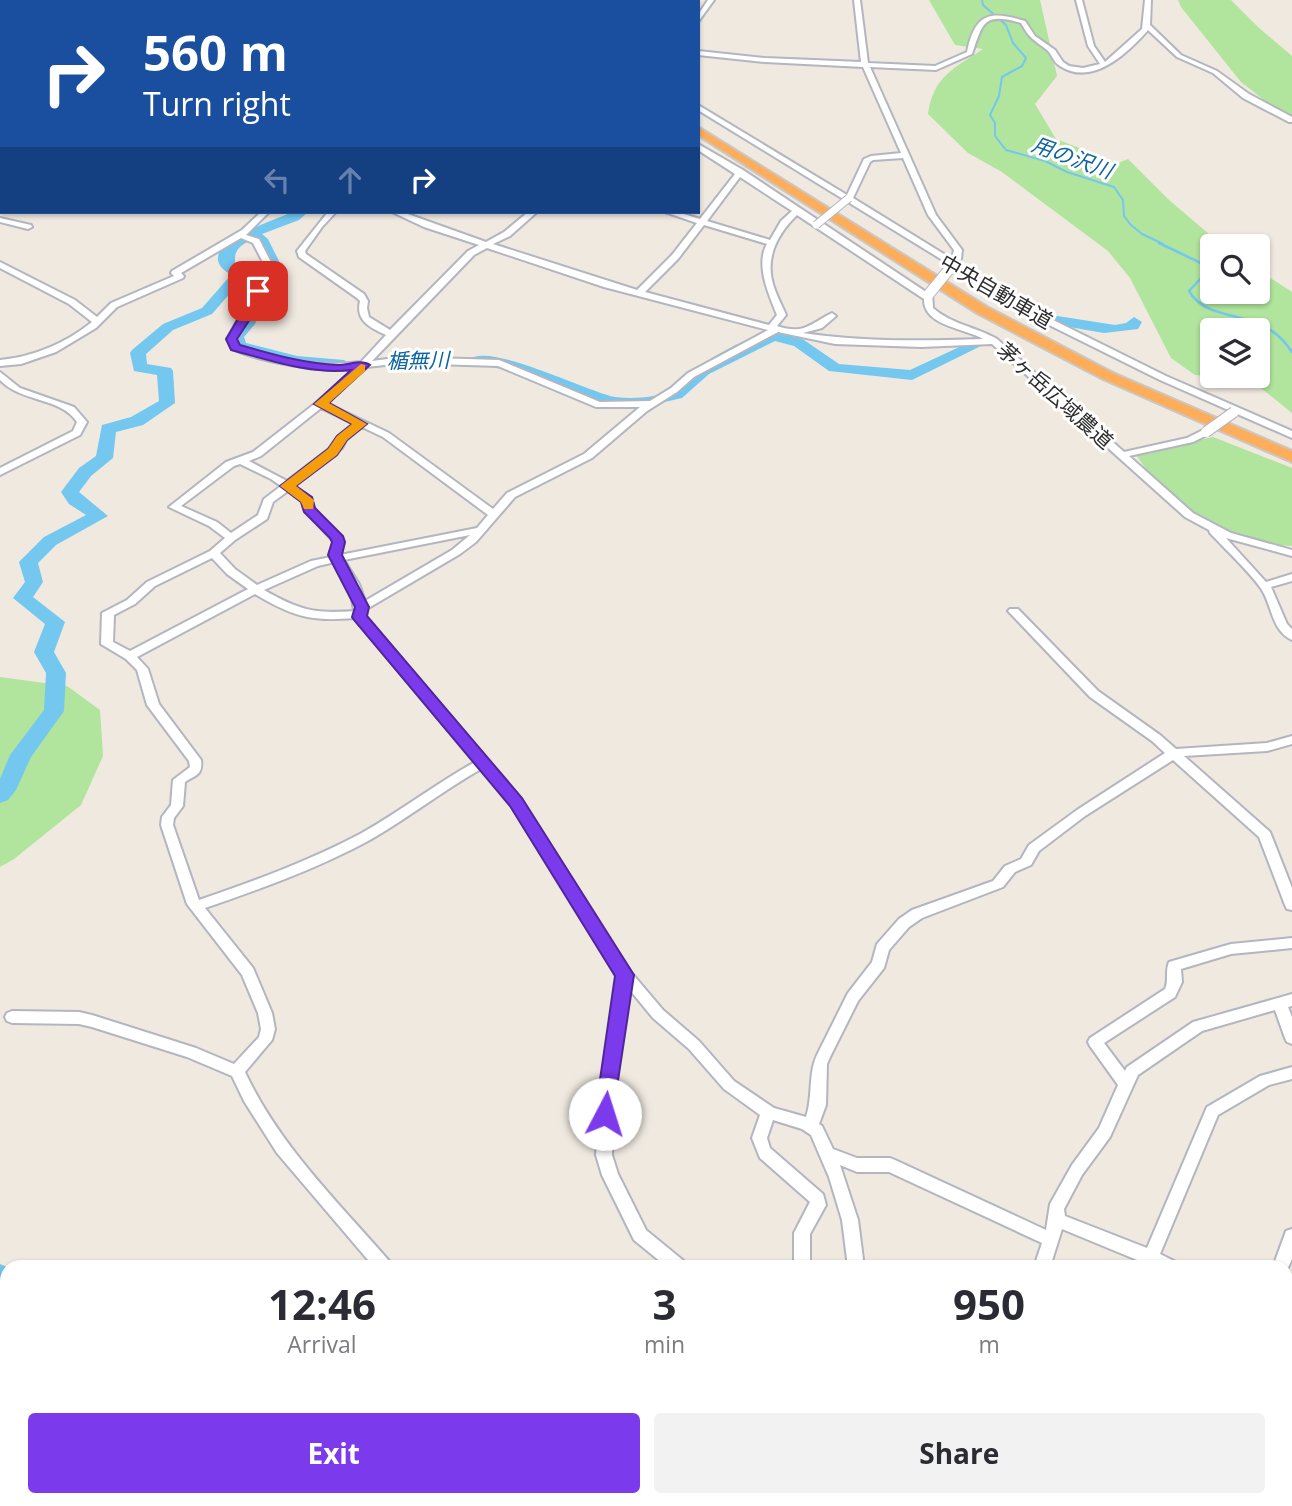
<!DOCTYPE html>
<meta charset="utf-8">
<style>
:root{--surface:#fff;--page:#f2f2f3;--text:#2b2b33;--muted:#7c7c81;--accent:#7c3aed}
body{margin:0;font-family:"Open Sans","Noto Sans JP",sans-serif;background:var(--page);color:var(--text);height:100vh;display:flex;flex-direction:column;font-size:26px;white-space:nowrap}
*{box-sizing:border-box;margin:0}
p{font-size:23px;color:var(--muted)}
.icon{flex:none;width:38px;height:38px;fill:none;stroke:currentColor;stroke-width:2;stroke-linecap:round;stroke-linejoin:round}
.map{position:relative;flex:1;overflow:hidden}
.sheet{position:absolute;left:0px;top:1260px;width:1293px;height:247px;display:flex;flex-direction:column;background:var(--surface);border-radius:21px 21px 0 0;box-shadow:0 2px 5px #0004}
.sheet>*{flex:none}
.hud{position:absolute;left:0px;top:0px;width:700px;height:214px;box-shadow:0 2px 5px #0004;background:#1a4fa0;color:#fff;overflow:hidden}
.controls{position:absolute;left:1200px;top:234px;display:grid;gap:14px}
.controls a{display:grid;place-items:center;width:70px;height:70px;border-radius:7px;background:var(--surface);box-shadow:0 2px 5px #0004;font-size:35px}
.pin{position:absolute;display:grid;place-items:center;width:60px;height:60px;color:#fff;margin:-30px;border-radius:14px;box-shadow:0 4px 10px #0006}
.me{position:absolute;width:77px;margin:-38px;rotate:5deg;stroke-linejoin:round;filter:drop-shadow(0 0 5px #0008)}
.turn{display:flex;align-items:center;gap:24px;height:147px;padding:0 28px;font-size:32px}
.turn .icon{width:91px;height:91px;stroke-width:2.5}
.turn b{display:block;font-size:49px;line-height:60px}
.lanes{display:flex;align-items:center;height:66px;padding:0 28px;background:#0003;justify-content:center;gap:35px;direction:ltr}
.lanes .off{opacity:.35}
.eta{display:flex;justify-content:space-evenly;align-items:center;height:119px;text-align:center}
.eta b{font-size:42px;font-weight:700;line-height:49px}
.action{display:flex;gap:14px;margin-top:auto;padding:14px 28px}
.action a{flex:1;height:80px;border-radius:7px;background:var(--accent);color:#fff;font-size:28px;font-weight:700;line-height:80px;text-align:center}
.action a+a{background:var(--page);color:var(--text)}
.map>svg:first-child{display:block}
.green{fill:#b1e49d;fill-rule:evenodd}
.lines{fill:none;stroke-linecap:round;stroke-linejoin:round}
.stream-far1{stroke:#74c7ef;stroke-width:2}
.stream{stroke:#74c7ef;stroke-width:2.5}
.river{fill:#74c7ef;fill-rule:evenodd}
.minor-casing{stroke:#b3b5c0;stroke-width:4}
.highway-casing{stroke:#c8c8c8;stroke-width:4}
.minor{fill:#fff;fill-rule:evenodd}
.highway{fill:#fead5b;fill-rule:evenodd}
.minor-bridge-far1-casing{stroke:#b3b5c0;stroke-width:9;stroke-linecap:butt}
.minor-bridge-casing{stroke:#b3b5c0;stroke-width:12;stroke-linecap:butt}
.minor-bridge-far1{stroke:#fff;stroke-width:7}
.minor-bridge{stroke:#fff;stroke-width:10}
.route{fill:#7c3aed;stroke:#51269a;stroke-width:2}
.slow{fill:#f59e0b}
.labels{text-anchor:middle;stroke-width:6;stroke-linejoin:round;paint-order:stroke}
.far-water-label{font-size:21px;font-style:italic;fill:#0d65a1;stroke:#fff}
.far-street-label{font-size:21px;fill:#2d2d2d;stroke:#fff}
</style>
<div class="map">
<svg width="1292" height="1506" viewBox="0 0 1292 1506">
<rect width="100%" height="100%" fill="#efe9e0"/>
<!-- green -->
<path class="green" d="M929 0H1040L1057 76 1035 104 1056 139 1118 163 1128 159 1168 199 1224 247H1213V292H1258V270L1292 292V413L1251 380 1195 375 1171 358 1130 278 1108 251 1002 172 968 153 928 114C933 77 954 68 983 49L955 45ZM1213 331H1258V376H1213Z
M1178 0H1231L1258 27 1292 56V122L1241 82 1181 7Z
M1213 437 1292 468V546C1231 544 1170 506 1136 455Z
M0 677 67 686 100 710 103 756 81 805 14 859 0 867Z"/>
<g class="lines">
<!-- stream-far1 -->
<path class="stream-far1" d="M982 0 983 5 1006 25 1013 43 1026 58 1022 66 1002 77 999 96 990 115 995 123V136L1006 150 1045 161 1067 172 1114 187 1123 200 1124 216 1130 224 1142 234 1163 244"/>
<!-- stream -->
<path class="stream" d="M1159 243 1207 266 1204 275 1189 291C1210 327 1261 304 1292 352
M179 275 211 255
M130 295 152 285
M96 318 111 304"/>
<!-- river -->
<path class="river" d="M292 212H308L299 220 262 234 268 239 285 273 268 295 255 324 244 337 246 343 297 356 344 360 352 365C337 380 255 355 235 349L228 337C244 316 254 293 271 273L255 242 251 240C239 246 232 252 236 266L247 274 212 314 173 330 146 354 147 364 171 368 173 371 175 403 143 425 116 432 113 458 91 476 79 492 108 516 56 545 38 563 43 582 33 597 65 622 54 652 66 673 64 711 31 757 16 790 8 800 0 803V779L10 755 44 710 46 673 34 652 45 624 13 598 25 582 19 562 44 537 86 515 69 504 61 492 79 468 96 456 102 425 131 417 159 401 157 375 134 371 130 353 132 350 163 324 202 308 231 275C184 247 277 220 292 212Z
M1051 315 1115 325 1126 323 1134 317 1142 322 1138 329 1104 333 1046 323 1043 320Z
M773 331 786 333 804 340 839 364 910 370 970 342 975 340 983 345 912 380 829 371 794 346 775 341 709 374 682 398 643 407H617L588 400 521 373 471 363 469 360C488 341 587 392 615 397 632 399 652 398 668 392 678 389 683 377 692 371 715 355 745 338 773 331Z
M0 1264 7 1267V1301L0 1298Z"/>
<!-- minor casing -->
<g class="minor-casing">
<path id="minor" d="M35 0H42L33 2Z
M163 0H171L173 2H165Z
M221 0H228L220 2Z
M708 0H714L698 22V15Z
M854 0H860L868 63 935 66 967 52C975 13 990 10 1025 21L1035 36 1055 50 1063 62 1069 66 1083 68 1100 64 1088 46 1076 0H1082L1094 46 1105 62 1142 29 1145 0H1151L1150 25 1181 55 1217 71 1249 94 1292 117V122H1289L1243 98 1213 73 1177 57 1148 30C1128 53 1092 87 1060 66 1053 62 1052 54 1047 50 1033 39 1030 39 1021 23 983 12 983 23 972 54L936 70 870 67 936 215 962 250 961 259 957 265 1035 311 1166 376 1292 431V438L1160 380 1029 315 948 269 949 264 698 110V105L847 195 864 159 871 156 901 153 863 67 765 62 698 55V51L765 58 861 62ZM903 158 928 215 954 250 952 259 853 198 870 162 873 160Z
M2 19V24H0V20Z
M0 30H2V34H0Z
M0 133H2L0 138Z
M698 144 743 170 926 292H932L933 308C951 324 976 327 997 339L1124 452 1187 438 1203 430H1209V434L1193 442 1129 456 1193 513 1231 533 1292 550V556L1226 538 1266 582 1292 574V581L1271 587 1287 624 1292 629V640C1272 631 1272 606 1262 590 1251 573 1225 549 1210 533L1209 530 1185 517 992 344 921 347 835 344 778 332 694 377 677 392 647 411 592 458 515 497 476 542 460 554 365 610V617L520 799 630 971 663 1010 699 1041 734 1081 774 1108 806 1117C813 1097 808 1074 817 1055L848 993 872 962 877 944 899 919 912 910 993 881 1005 866 1021 859 1029 845 1077 810 1165 753 1152 741 1090 697 1010 613 1008 611 1010 609H1018L1098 691 1160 735 1176 749 1267 743 1292 736V744L1267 751 1184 756 1270 832 1292 888V910L1287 909 1285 905 1259 837 1173 760 1085 816 1039 851 1031 865 1015 872 1003 887 922 918 909 927 889 950 884 968 858 1001 831 1055 827 1064 826 1105 819 1124 822 1126 833 1149 857 1158H890L895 1160 1046 1230 1050 1204 1072 1165 1099 1128 1118 1085 1090 1046 1088 1042 1090 1038 1165 989C1169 980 1165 971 1169 962L1231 944 1292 938V948L1231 954 1181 969 1182 982 1175 997 1104 1043 1125 1071 1127 1067 1193 1022 1292 994V1006L1288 1007 1292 1017V1044L1287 1042 1285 1038 1275 1010 1202 1031 1138 1075 1110 1137 1082 1175 1064 1209 1065 1216 1147 1248 1207 1107 1260 1076 1292 1067V1079L1269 1085 1218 1115 1160 1254 1176 1262 1178 1267H1154L1062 1229 1050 1267H1034L1042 1243 889 1172H857L840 1165 858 1220 864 1267H848L842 1220 829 1177 811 1135 802 1129 773 1120 767 1138 770 1148 823 1194 826 1205 810 1234V1267H794V1233L810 1202 760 1158 752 1138 760 1115 724 1089 689 1049 653 1018 630 990 614 1091 612 1155 618 1174 646 1230 685 1262 687 1267H667L634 1240 602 1175 596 1155 600 1091 618 975 512 805 481 769C442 791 407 819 368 841 316 869 260 889 205 908L253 968 272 1013 275 1029 272 1040 245 1072C279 1145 338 1202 390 1262L392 1267H374L277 1153 244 1101 232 1076 187 1057 92 1027 79 1024 12 1023 7 1021 5 1017 7 1013 12 1011 79 1012 92 1015 196 1048 234 1064 259 1037 261 1029 258 1013 242 975 187 904 161 825 162 817 171 805 173 780 190 767 189 761 147 705 137 670 126 659 101 644 102 613 127 600 147 582 210 551 225 538 209 526 169 507 226 462 253 452 317 402 354 369C322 373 261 362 232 349L227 339 252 294 269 274 253 243 241 238 181 273 184 276 183 278 117 307 96 328 56 352 21 364 0 366V360C33 357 66 343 92 322L69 304 0 268V262L75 300 97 317 111 303 174 276 171 273 172 271 242 230 261 212H269L246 235 259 239 277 274 261 294 237 339 239 345C276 361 322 367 361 362L386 335C371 328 355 321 360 301L357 298 299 257 297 251 328 212H336L322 227 305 251 306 254 364 294 368 301 367 308 369 317 390 330 468 251 479 245 424 227 392 212H402L486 242 504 232 528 212H537L510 236 493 244 637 290 672 255 697 223 665 212H677L700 219 735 174 698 150ZM740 177 792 211 781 221 770 240 707 221ZM797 215 924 299C923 326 965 328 983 339 923 341 863 342 803 333L822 328 836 316 832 313C810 324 804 335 777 326L786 315C782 305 776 295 773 284 765 257 778 233 797 215ZM704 225 767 244C755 265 769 295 777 315L769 325 645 292 678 259ZM487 248 604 287 768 330 688 373 671 388 650 401 600 402 499 360 403 357 372 361 474 255ZM403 363 498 366 596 407H640L584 454 507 493 493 509 389 433 326 403 367 367ZM321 408 354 424 338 437 334 445 287 481 249 461 261 456ZM362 427 383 437 488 515 477 528 340 555 344 542 314 508 311 498 294 486 342 448 346 440ZM240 464 271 479 281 486 264 499 258 515 231 533 217 522 181 506 234 466ZM288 491 302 501 305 511 334 542 331 557 311 561 257 585 235 569 220 553 235 540 267 519 273 502ZM470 535 452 550 365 601 359 584 344 560ZM212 558 227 574 248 589 130 651 113 642 114 615 135 604 155 586ZM335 562 351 593 354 611C314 614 299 610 264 590L318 566ZM255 594C292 616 311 622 354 618L475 762C435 784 400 812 360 834 309 861 254 881 199 900L173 825 174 818 183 806 185 782C196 775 203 775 201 760L159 704 148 669 137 657Z
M0 178H2V183H0Z
M0 218 31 225 32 227 28 229 0 222Z
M0 372 20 388 74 407 87 422 80 435 0 475V468L73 431 77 422C61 397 22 403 0 380Z
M1292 1229V1259L1286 1272V1267H1273L1286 1231Z
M1286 1324 1292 1326V1343L1286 1341Z
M1292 1476V1506H1275L1277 1500H1286V1478Z
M797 1500H815L814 1506H796Z
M842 1500H860L862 1506H844Z
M913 1500H931L933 1506H915Z
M941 1500H959L957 1506H939Z"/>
</g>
<!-- highway casing -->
<g class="highway-casing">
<path id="highway" d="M330 0H348L349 2H331Z
M350 0H367L368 2H351Z
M698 127 987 307 1113 373 1292 451V462L1103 379 977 313 698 135Z"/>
</g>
<!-- minor -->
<use href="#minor" class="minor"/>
<!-- highway -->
<use href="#highway" class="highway"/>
<!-- minor-bridge-far1 casing -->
<g class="minor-bridge-far1-casing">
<path id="minor-bridge-far1" d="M816 225 849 198"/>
</g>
<!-- minor-bridge casing -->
<g class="minor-bridge-casing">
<path id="minor-bridge" d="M929 294 951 267
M1206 432 1234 412"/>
</g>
<!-- minor-bridge-far1 -->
<use href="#minor-bridge-far1" class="minor-bridge-far1"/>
<!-- minor-bridge -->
<use href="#minor-bridge" class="minor-bridge"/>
</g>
<!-- route -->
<path class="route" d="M258 288 264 291 254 313 237 339 240 345C272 354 305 364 338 365 349 365 361 359 370 365L329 403 367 424 347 440 337 455 296 486 312 497 315 508 343 536 345 542 342 555 369 607 367 616 522 798 634 975 612 1120 605 1122 598 1120 595 1114 615 976 510 806 354 620 352 617 355 607 328 555 332 542 330 538 304 512 301 502 280 486 328 449 337 436 352 424 314 404 351 370C311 375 270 360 231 350L226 339C233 329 252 291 258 288Z"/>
<!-- slow -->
<path class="slow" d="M361 364 365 365V371L329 403 367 424 347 440 337 455 296 486 314 500 313 509H304L301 502 280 486 328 449 337 436 352 424 314 404Z"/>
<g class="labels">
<!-- far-water labels -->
<g class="far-water-label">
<text transform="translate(1072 158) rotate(20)" y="7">用の沢川</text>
<text transform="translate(418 361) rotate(-1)" y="7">楯無川</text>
</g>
<!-- far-street labels -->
<g class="far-street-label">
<text transform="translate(996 292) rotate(30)" y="7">中央自動車道</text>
<text transform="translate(1055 396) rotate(42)" y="7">茅ヶ岳広域農道</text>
</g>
</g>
</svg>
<div class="controls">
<a><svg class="icon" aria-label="search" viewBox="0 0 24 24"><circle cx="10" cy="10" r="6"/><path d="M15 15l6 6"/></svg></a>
<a><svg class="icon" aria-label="layers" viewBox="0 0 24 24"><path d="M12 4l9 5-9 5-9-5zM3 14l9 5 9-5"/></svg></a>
</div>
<div class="pin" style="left:258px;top:291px;background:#d93025"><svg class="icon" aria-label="arrive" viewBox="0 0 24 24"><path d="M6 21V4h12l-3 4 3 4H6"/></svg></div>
<svg class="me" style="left:605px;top:1114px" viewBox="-20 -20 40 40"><circle r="19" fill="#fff"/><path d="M0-13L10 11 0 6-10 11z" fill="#7c3aed"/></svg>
<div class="hud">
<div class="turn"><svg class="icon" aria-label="right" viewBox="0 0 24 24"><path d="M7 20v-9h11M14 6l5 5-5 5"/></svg><div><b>560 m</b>Turn right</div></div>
<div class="lanes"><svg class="icon off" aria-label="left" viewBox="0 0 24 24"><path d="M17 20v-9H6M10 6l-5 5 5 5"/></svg><svg class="icon off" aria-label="ahead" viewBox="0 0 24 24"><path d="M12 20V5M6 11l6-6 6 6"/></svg><svg class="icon" aria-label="right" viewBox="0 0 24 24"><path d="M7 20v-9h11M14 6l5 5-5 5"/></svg></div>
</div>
<section class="sheet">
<div class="eta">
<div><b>12:46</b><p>Arrival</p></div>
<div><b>3</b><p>min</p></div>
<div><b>950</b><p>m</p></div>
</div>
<div class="action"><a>Exit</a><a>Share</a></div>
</section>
</div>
